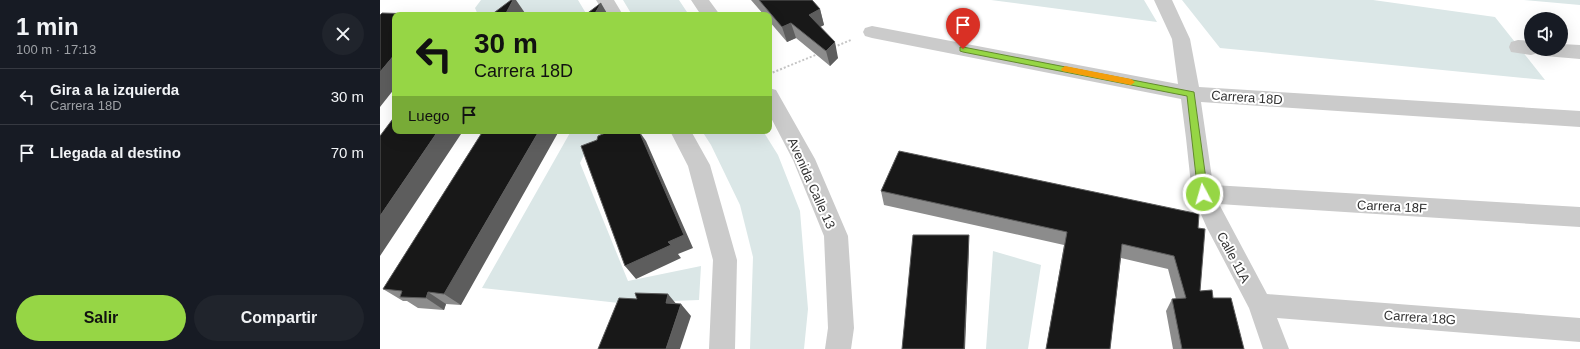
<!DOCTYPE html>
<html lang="es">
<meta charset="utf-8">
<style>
:root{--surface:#171b24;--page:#20242c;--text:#f1f3f6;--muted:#9ea1a6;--line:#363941;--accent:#96d645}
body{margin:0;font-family:Arial,sans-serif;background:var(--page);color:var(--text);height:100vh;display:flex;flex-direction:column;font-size:15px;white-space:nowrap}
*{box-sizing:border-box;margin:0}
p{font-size:13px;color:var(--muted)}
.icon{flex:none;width:22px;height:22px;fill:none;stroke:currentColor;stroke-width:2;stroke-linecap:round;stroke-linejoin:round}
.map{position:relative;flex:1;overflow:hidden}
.drawer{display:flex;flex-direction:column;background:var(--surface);width:380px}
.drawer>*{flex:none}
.banner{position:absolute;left:12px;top:12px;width:380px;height:122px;border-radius:8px;box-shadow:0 4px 16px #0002;background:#96d645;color:#111;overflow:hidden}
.tools{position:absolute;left:1144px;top:12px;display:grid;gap:8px}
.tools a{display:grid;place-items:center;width:44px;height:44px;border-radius:50%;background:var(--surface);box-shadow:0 4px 16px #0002;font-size:20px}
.pin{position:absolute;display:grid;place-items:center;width:34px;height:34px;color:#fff;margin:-41px -17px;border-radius:50% 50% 50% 0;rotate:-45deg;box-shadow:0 0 4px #0007}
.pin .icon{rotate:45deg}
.me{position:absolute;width:44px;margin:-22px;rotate:354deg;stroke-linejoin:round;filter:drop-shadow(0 0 3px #0008)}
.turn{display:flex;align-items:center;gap:14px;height:84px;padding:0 16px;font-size:18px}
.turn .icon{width:52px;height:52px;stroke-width:2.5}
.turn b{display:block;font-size:28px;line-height:34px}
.then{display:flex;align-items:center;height:38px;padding:0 16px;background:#0003;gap:8px;font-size:15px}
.round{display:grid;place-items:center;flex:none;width:42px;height:42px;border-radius:21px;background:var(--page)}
.overview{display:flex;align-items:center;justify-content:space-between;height:68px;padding:0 16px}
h1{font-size:24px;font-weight:700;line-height:30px}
.primary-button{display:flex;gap:8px;margin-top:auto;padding:8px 16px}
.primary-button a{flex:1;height:46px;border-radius:24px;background:var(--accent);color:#111;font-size:16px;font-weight:700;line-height:46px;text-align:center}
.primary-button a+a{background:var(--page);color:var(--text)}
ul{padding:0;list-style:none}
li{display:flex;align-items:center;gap:12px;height:56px;padding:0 16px;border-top:1px solid var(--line)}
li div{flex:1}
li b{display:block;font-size:15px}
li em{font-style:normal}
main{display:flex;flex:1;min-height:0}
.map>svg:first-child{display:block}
.green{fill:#dbe7e7}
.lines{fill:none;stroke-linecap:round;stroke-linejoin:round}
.path{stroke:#c5c5c5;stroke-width:2;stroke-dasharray:2 2;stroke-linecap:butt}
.minor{fill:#cbcbcb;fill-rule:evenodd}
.tertiary{fill:#cbcbcb;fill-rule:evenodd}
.wall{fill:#8c8c8c}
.shaded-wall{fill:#5d5d5d}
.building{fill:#181818;stroke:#5d5d5d}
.route{fill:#96d645;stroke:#628b2d}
.slow{fill:#f59e0b}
.labels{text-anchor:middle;stroke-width:4;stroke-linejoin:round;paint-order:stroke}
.street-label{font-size:13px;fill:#313131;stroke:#fff}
</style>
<main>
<section class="drawer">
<div class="overview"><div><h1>1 min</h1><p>100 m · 17:13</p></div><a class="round"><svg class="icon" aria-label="close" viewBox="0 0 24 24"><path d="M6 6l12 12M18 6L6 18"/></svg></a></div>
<ul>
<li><svg class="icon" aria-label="left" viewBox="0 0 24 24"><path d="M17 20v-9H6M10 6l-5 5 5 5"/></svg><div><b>Gira a la izquierda</b><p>Carrera 18D</p></div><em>30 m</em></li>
<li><svg class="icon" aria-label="arrive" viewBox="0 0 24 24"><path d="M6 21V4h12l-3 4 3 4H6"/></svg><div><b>Llegada al destino</b></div><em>70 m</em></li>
</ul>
<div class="primary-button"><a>Salir</a><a>Compartir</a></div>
</section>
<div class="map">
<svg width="1200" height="349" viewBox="0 0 1200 349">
<rect width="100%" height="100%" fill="#fff"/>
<!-- green -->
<path class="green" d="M101 0H198L207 15H98L95 8Z
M243 0H299L309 15H252Z
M611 0H764L777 22Z
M802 0H993L1115 17 1165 80 840 48Z
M1144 0H1200V5Z
M191 131H262L205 153 200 163 248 281 321 266 319 300 239 303 102 288Z
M322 131H383L398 155 420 211 428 309 424 349H370L373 257 360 205 331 145Z
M613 251 661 265 648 349H606Z"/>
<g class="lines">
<!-- path -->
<path class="path" d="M454 47 471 40
M389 74 438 54"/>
<!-- minor -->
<path class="minor" d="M774 0H792L810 39 819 87 1200 111V127L821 102 833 185 1200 207V227L839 204 887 294 1200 318V342L897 318 909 349H883L869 308 827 228 812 194 806 138 801 99 492 38 485 36 483 32 485 28 492 26 798 84 792 39Z
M1138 40 1151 41V49H1181V44L1200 45V59L1165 56 1158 53 1151 55 1131 52 1129 47 1131 42Z"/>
<!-- tertiary -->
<path class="tertiary" d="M216 0H234L243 15H225Z
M311 0H329L340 15H321Z
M389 88 396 90 435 159 468 236 474 328 471 349H445L448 328 444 236 413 160 389 114Z
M290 131H311L330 165 357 260 355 349H329L333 260 308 166Z"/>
</g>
<!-- wall -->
<path class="wall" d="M371 0H432L440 9 444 25 440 27 458 58 450 66 416 38 407 42 389 21V15H384Z
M103 131 81 305 66 304 64 310 38 308 27 301H23L3 289Z
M501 191 818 228 820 291 833 298 864 349H793L786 311 792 299H796L788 269 741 258 730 349H666L684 245 504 205Z"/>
<!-- shaded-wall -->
<path class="shaded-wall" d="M133 0H136L145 13 144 15H125Z
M221 3 228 15H214Z
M440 9 444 25 434 30 429 15Z
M411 23 416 38 407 42 402 27Z
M455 42 458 58 450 66 446 51Z
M15 54V88L0 107V72Z
M58 131H83L0 256V216Z
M159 131H179L81 305 64 294Z
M259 131 266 141 313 248 298 254 301 258 256 279 245 266 288 242Z
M589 235V248L585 349H584Z
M48 292 66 304 64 310 46 298Z
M288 294 298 306 286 303Z
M301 304 311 316 300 349H286Z"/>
<!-- building -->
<path class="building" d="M131 0H133L125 15H111Z
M379 0H432L440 9 429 15 455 42 446 51 411 23 402 27Z
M221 3 214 15H205Z
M2 13 36 14V15H15V54L0 72V15Z
M15 116V131H58L0 216V136Z
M103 131H159L64 294 48 292 46 298 20 297 22 291 3 289Z
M230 131H259L304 235 288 242 291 245 245 266 201 146 217 140 218 136Z
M519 151 819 214 818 228 825 229 820 291 832 290 833 298H851L864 349H802L792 299 806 298 794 256 742 244 730 349H666L687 232 501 191Z
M533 235H589L584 349H522Z
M255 293 288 294 286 303 301 304 286 349H218L239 298 257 299Z"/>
<!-- route -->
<path class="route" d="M580 47H583L814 92 828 194 826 197H820L818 194 807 96 583 52 580 51Z"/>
<!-- slow -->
<path class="slow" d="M685 66 751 79 755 82 751 85 682 71 681 69Z"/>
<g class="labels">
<!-- street labels -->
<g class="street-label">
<text transform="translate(867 97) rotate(4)" y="5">Carrera 18D</text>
<text transform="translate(432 183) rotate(66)" y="5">Avenida Calle 13</text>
<text transform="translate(1012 206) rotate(3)" y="5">Carrera 18F</text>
<text transform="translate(854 257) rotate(62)" y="5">Calle 11A</text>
<text transform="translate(1040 317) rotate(4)" y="5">Carrera 18G</text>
</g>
</g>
</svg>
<div class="tools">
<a><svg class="icon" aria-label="sound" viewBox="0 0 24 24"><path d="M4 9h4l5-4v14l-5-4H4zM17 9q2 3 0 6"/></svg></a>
</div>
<div class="pin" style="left:583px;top:49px;background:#d93025"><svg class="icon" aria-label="arrive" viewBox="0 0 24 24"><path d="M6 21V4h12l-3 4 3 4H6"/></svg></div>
<svg class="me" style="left:823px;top:194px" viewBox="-20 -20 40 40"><circle r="17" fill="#96d645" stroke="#fff" stroke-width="3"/><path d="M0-11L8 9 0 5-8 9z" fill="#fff"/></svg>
<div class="banner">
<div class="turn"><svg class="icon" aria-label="left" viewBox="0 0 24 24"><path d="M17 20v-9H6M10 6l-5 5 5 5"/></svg><div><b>30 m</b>Carrera 18D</div></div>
<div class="then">Luego<svg class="icon" aria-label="arrive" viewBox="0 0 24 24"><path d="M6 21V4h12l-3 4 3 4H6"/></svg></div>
</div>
</div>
</main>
